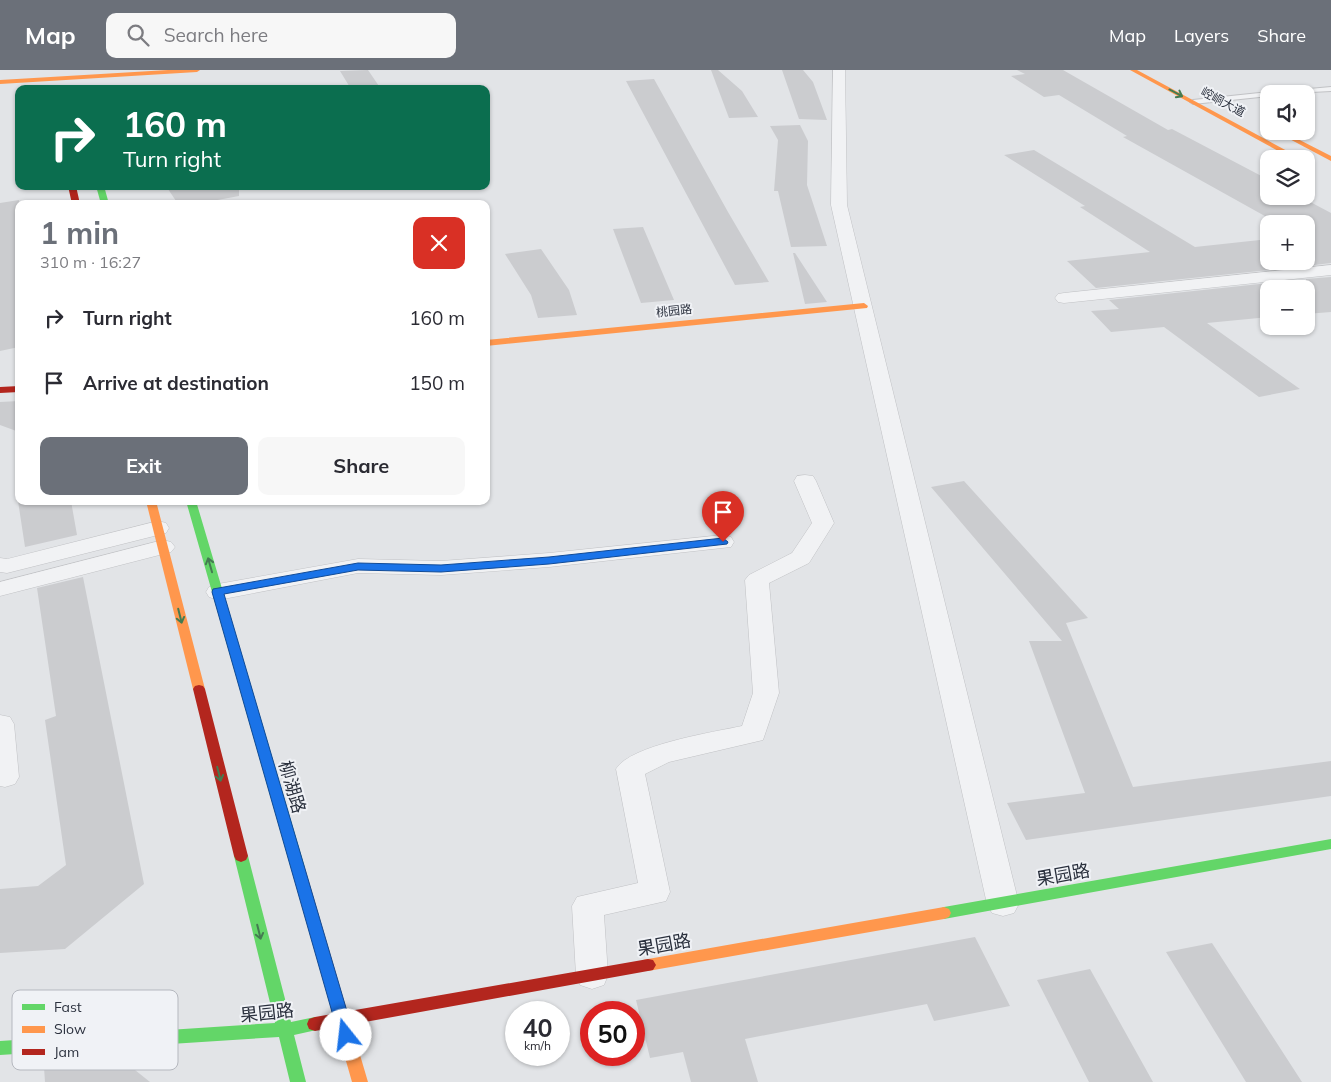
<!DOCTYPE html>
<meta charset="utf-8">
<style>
:root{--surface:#fff;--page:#f7f7f7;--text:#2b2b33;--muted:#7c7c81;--accent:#6b7079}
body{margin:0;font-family:Mulish,"Noto Sans SC",sans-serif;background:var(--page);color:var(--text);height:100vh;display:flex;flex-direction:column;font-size:19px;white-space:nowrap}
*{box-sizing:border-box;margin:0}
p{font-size:16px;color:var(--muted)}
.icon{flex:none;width:28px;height:28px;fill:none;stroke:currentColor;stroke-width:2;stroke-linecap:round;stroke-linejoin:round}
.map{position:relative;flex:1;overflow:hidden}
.drawer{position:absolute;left:15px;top:130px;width:475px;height:305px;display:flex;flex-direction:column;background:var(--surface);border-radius:10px;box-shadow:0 1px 4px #0004}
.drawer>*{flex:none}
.top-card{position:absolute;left:15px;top:15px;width:475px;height:105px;border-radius:10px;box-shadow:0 1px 4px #0004;background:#0b6e4f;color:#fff;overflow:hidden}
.fabs{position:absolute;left:1260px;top:15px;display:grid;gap:10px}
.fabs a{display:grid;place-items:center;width:55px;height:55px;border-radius:10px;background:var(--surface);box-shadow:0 1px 4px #0004;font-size:25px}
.speed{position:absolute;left:505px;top:931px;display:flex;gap:10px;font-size:25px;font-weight:700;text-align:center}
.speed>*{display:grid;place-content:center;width:65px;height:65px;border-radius:50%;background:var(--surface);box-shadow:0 1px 4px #0004;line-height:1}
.speed small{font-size:12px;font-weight:400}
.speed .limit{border:8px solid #d22;background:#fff;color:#111}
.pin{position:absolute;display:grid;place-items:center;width:42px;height:42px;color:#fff;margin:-51px -21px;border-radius:50% 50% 50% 0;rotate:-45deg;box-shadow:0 0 5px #0007}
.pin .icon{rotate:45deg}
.me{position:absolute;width:55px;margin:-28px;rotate:344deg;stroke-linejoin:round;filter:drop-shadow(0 0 4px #0008)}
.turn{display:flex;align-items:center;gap:18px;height:105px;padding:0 25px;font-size:22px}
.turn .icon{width:65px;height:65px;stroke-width:2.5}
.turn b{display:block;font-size:35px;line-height:42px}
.round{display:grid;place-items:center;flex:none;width:52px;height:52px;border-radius:10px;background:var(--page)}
.overview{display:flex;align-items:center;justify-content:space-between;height:85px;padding:0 25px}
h1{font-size:30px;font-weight:700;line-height:38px;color:var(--accent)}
.primary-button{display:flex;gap:10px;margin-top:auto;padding:10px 25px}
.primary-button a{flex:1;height:58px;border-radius:10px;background:var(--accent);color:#fff;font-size:20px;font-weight:700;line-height:58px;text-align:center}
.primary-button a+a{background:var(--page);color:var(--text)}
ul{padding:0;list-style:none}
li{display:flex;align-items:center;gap:15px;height:65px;padding:0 25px}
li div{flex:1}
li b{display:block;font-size:19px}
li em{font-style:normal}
header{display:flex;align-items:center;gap:30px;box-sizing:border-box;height:70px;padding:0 25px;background:var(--accent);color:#fff}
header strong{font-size:24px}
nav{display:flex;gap:28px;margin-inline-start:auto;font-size:18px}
.search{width:350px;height:45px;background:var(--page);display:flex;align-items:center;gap:12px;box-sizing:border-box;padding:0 18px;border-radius:10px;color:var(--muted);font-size:19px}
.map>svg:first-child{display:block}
.building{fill:#cbcccf}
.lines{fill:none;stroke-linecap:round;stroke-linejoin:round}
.lane-casing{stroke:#c1c2c5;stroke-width:2}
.street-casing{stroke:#c1c2c5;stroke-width:1}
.lane{fill:#f1f2f4;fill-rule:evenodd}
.street{fill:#f1f2f4;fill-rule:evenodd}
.fast{fill:#63d668;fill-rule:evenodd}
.slow{fill:#ff974d;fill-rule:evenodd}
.jam{fill:#b3261e;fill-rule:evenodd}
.oneway{stroke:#447b51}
.route{fill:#1a73e8;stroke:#114b97}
.labels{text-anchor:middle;stroke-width:4;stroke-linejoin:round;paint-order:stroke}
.far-street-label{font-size:12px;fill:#2b313e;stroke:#f0f2f6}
.near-street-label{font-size:18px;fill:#2b313e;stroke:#f0f2f6}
.key{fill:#f0f2f6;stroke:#b5b8bf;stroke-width:1}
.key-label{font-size:14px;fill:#2b313e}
</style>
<header>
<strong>Map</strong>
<div class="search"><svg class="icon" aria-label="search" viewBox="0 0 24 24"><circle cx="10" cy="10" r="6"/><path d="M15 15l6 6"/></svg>Search here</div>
<nav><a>Map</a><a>Layers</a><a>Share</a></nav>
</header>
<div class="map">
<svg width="1331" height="1012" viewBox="0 0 1331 1012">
<rect width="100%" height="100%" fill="#e2e4e7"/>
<!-- building -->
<path class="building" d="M368 0 381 19H351L340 1Z
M711 0H718L742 21 758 47 729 48Z
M782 0H803L813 12 827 50 799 49Z
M1017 0H1063L1168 60 1172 59 1269 110V126H1299L1331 143V193L1306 196V154H1279L1123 67 1127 66 1059 25 1044 27 1011 6 1025 4Z
M654 9 728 142 769 212 735 215 626 11Z
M800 55 808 71 807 115 827 176 791 177 778 121H774L778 70 770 56Z
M1034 80 1195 177 1269 169V200L1096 218 1067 191 1150 182 1080 137 1085 136 1004 85Z
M166 116H239V126L196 134H178Z
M19 130V277L0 281V133Z
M643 157 674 230 641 233 613 159Z
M541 179 569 220 577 245 538 248 531 225 505 184Z
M793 183H795L827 232 805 234Z
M1331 207V242L1306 244V209Z
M1269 213V247L1207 253 1300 319 1259 327 1164 257 1111 262 1091 241 1119 239 1109 230Z
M19 331V362L0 355V332Z
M964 411 1088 548 1066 553 1133 717 1331 691V726L1026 770 1007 733 1085 723 1029 571H1062L931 417Z
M18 431H71L77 465 25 477Z
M83 507 144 814 65 879 0 883V819L38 816 66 795 45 650 56 646 37 518Z
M975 867 1010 936 934 951 927 934 745 969 758 1012H691L683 982 650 988 636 930Z
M1212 873 1302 1012H1246L1166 882Z
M1090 899 1153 1012H1089L1037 910Z
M125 992 150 1012H45L44 997Z"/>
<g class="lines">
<!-- lane casing -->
<g class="lane-casing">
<path id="lane" d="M1331 17V21L1273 24 1276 22Z
M1269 22 1272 24H1269V26L1193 34 1190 32 1193 30Z"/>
</g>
<!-- street casing -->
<g class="street-casing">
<path id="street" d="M833 0H845L847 135 1019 834 1014 843 1003 846 992 843 987 834 831 135Z
M1331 195V205L1064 233 1058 232 1055 228 1058 224 1064 223Z
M805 405 813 406 816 411 834 453 809 493 769 513 779 623 763 670 669 692 645 704 670 822 666 831 604 845 608 905 604 915 592 919 580 915 576 905 572 836 577 827 638 813 616 699C630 675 714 662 742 656L753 623 745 510 749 505 792 483 812 453 794 411 797 406Z
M158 451 166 453 169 458 166 463 7 503 0 502V488L7 489Z
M723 465 731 467 734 472 731 477 549 497 441 505 358 503 218 530 209 527 206 522 209 517 218 514 358 489 441 491 549 483Z
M163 470 171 472 175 477 171 482 0 526V512Z
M0 645 10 647 14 654 19 707 15 714 5 717 0 716Z"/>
</g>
<!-- lane -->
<use href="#lane" class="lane"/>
<!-- street -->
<use href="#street" class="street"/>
<!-- fast -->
<path class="fast" d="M96 116H104L109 134H101Z
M186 431H196L305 798 303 802 298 804 293 802 291 798Z
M1331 769V779L944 849 939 847 937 843 939 839 944 837Z
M241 780 246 782 248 786 291 952 315 947 321 949 323 954 321 959 294 965 306 1012H290L279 967 0 985V971L275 953 234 786 236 782Z"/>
<!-- slow -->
<path class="slow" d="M168 0H200L197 2 0 14V10Z
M1130 0H1137L1302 89H1293Z
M1284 62 1331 86V91L1282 65 1281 64Z
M864 233 868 236 867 238 486 276V270Z
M146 431H156L205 619 203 622H195L193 619Z
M298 792 303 794 305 798 368 1012H352L291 798 293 794Z
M944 837 949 839 951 843 949 847 944 849 648 901 643 900 640 895 643 890 648 889Z"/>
<!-- jam -->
<path class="jam" d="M68 116H76L80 134H72Z
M19 316V322L0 323V317Z
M199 615 203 616 205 619 248 786 246 790 241 792 236 790 234 786 193 619 195 616Z
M648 889 653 890 656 895 653 900 648 901 315 961 309 959 307 954 309 949 315 947Z"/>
</g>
<!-- one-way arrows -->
<defs><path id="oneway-shaft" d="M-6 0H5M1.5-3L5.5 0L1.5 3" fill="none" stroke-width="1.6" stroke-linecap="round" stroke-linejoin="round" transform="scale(1.25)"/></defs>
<g class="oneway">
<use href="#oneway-shaft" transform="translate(1176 23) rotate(28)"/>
<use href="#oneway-shaft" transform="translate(210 495) rotate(-106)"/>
<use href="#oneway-shaft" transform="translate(180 546) rotate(76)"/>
<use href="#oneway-shaft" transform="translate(219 704) rotate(76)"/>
<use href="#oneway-shaft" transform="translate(259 862) rotate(76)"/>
</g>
<!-- route -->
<path class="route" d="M723 468 728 472 727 474 549 494 441 502 358 500 224 524 354 965 352 970 346 972 340 970 212 522 213 519 358 493 441 495 549 487Z"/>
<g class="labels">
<!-- far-street labels -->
<g class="far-street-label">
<text transform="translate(1223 32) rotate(28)" y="4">崆峒大道</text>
<text transform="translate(674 241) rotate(-6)" y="4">桃园路</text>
</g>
<!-- near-street labels -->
<g class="near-street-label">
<text transform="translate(292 717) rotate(74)" y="6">柳湖路</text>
<text transform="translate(1063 805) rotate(-10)" y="6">果园路</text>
<text transform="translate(664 875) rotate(-10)" y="6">果园路</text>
<text transform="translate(267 943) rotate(-6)" y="6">果园路</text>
</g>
</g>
<!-- legend -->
<rect x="12" y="920" width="166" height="80" rx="8" class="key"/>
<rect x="22" y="934" width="23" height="6" fill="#63d668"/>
<rect x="22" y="956" width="23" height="7" fill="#ff974d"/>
<rect x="22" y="979" width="23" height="6" fill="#b3261e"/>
<g class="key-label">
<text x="54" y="942">Fast</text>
<text x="54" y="964">Slow</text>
<text x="54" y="987">Jam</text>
</g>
</svg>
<div class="fabs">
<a><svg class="icon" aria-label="sound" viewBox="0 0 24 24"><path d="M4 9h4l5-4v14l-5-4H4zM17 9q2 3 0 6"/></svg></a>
<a><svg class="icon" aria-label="layers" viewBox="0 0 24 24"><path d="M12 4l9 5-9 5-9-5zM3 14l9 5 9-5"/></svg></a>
<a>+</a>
<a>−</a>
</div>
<div class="speed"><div>40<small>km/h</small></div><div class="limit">50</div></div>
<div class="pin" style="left:723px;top:472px;background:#d93025"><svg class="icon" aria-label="arrive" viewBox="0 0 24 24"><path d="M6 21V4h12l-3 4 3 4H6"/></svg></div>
<svg class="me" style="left:346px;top:965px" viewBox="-20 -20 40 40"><circle r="19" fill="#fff"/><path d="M0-13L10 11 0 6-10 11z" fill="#1a73e8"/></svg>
<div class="top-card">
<div class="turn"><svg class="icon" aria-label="right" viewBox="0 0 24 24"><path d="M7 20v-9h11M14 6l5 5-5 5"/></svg><div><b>160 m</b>Turn right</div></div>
</div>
<section class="drawer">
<div class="overview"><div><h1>1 min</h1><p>310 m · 16:27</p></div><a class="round" style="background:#d93025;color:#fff"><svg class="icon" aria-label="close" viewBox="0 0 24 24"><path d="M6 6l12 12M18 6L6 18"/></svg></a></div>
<ul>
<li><svg class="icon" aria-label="right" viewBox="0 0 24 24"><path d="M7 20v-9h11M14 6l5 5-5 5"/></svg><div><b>Turn right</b></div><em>160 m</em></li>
<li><svg class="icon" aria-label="arrive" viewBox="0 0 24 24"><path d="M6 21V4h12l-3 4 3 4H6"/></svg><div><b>Arrive at destination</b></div><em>150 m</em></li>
</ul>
<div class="primary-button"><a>Exit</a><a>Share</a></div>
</section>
</div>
